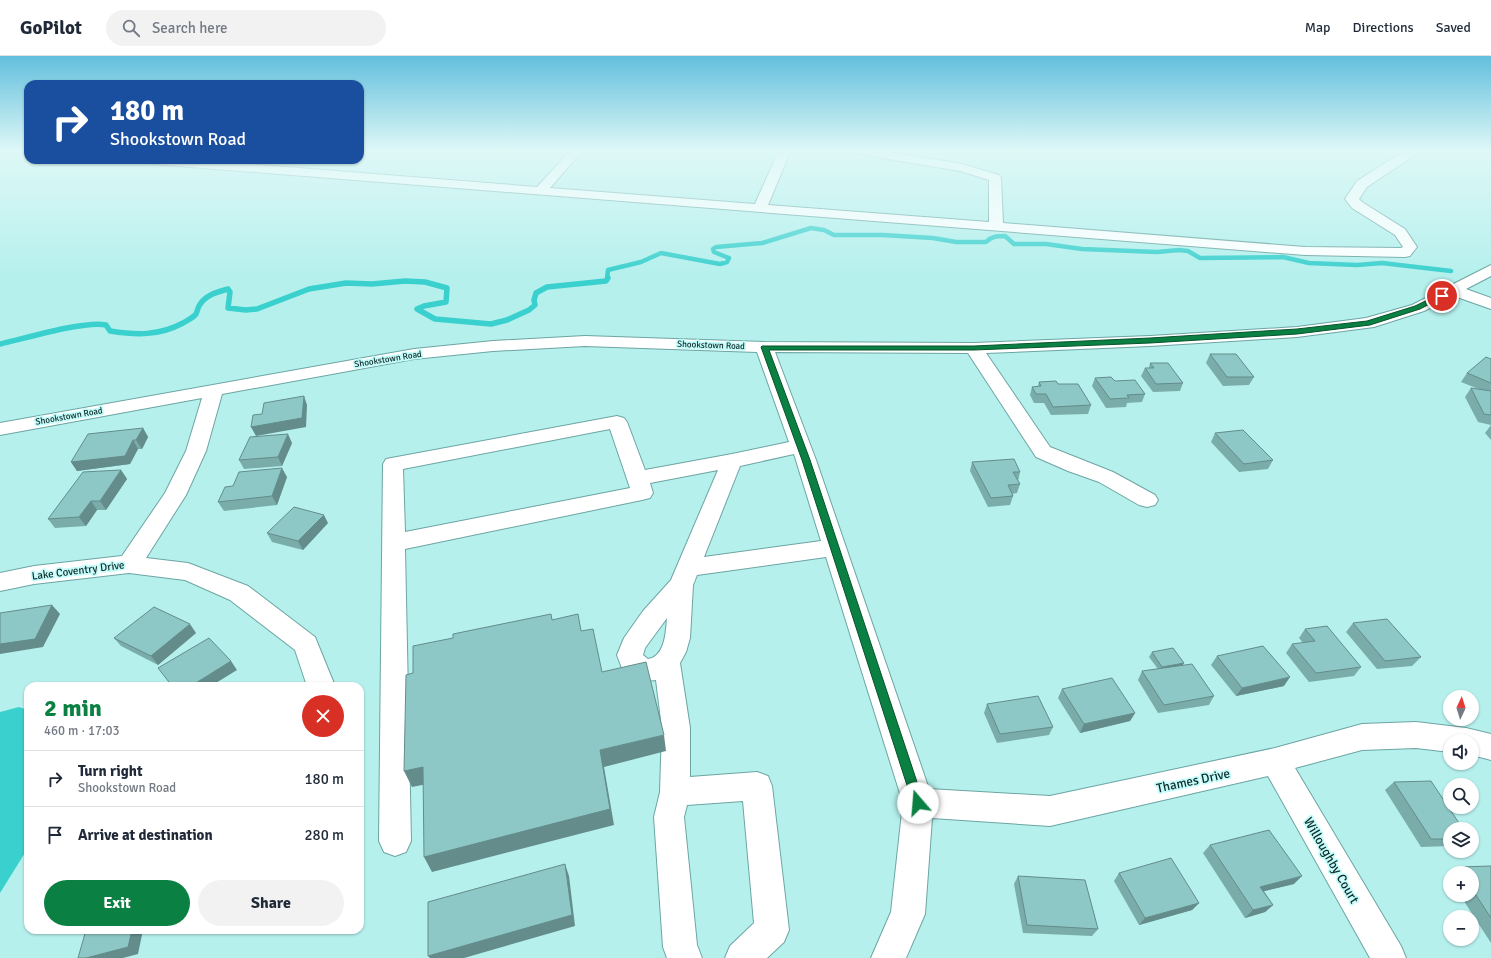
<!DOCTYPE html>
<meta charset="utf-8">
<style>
:root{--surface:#fff;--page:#f2f2f3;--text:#1f2937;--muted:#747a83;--line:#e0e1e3;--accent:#0b8043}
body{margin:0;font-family:Signika,sans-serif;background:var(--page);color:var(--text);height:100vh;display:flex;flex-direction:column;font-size:15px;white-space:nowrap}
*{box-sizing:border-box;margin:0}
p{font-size:13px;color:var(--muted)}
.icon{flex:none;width:22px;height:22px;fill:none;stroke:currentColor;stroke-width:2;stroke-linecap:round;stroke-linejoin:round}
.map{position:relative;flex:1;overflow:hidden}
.panel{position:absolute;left:24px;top:626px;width:340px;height:252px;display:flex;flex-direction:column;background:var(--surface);border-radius:12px;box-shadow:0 1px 3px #0004}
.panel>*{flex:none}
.guide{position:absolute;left:24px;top:24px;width:340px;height:84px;border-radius:12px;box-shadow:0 1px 3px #0004;background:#1a4fa0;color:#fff;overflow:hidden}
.needle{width:26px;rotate:4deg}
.tools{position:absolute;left:1443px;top:634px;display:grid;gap:8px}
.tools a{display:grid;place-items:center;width:36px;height:36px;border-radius:50%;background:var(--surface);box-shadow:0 1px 3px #0004;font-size:20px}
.pin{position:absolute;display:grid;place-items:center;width:34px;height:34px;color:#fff;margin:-17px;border:2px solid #fff;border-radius:50%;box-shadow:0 1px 4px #0007}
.me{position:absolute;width:44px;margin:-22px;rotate:342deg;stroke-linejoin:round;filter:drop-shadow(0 0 3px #0008)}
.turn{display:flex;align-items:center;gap:14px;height:84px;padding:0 20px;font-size:18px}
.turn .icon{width:52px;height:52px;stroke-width:2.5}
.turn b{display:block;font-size:28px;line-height:34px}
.round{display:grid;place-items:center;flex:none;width:42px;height:42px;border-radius:21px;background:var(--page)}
.overview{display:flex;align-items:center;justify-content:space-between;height:68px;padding:0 20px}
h1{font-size:24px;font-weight:700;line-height:30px;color:var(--accent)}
.action{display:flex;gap:8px;margin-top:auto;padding:8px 20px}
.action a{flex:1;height:46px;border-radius:24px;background:var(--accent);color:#fff;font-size:16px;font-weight:700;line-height:46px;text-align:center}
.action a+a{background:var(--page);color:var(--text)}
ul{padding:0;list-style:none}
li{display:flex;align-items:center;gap:12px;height:56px;padding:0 20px;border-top:1px solid var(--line)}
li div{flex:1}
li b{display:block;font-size:15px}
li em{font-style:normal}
header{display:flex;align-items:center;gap:24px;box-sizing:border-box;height:56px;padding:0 20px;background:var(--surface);border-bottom:1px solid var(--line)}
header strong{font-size:19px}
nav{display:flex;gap:22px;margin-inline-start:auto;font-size:14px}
.search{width:280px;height:36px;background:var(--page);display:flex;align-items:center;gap:10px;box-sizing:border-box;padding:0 14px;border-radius:22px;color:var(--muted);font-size:15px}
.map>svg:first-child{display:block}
.water{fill:#3ad0cd}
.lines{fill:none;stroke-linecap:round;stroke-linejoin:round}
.stream-far1{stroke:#3ad0cd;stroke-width:4.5}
.stream{stroke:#3ad0cd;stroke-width:5.5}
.minor-casing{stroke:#6ca5a3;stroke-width:2}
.minor{fill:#fff;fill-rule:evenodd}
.wall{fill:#7aacaa}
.shaded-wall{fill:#638c8b}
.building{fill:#8ec8c6;stroke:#638c8b}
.route{fill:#0b8043;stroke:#07532c}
.labels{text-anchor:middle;stroke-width:3.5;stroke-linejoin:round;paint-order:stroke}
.far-street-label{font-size:9px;fill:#102827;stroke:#c2fdfb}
.street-label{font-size:11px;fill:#102827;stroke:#c2fdfb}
.near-street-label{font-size:13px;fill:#102827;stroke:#c2fdfb}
</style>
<header>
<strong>GoPilot</strong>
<div class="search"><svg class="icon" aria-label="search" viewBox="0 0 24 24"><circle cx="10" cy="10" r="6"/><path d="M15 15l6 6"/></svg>Search here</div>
<nav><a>Map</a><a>Directions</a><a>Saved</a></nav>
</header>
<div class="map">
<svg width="1491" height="902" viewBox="0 0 1491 902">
<rect width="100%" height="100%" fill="#b5f0ed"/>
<!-- water -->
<path class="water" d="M19 651 28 654V792L0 837V656Z"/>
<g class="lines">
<!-- stream-far1 -->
<path class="stream-far1" d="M607 223 608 214 641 206 661 197 720 208 727 206 729 202 714 196 713 193 716 191 762 187 811 172 824 174 834 179H883L933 182 956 186H986C992 180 997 180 1005 180L1014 188H1046L1082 193 1157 196 1179 194 1188 195 1200 202 1283 201 1309 207 1357 209 1382 207 1451 215"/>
<!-- stream -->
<path class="stream" d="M0 288C23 283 86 264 106 269L110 275C136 279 159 280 183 267 186 265 193 262 196 258 197 256 198 252 199 250 205 239 217 236 228 233L230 236 228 252 246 254 257 253 309 233 346 227 372 228 405 225 425 226 447 232 446 246 424 250 417 253 435 263 491 268 507 264 529 254 535 249 534 244 536 237 547 231 606 225 608 222"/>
<!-- minor casing -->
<g class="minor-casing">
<path id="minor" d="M17 94H28V98L19 97Z
M360 94H374L364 103 360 104Z
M571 94H583L550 132 755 148 779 94H791L768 149 989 166V124L960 115 859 98 855 97 853 94H878L962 108 999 119 1001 122 1003 167 1305 191 1401 192 1403 191 1395 179 1352 152 1345 143 1357 125 1406 94H1420L1418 97 1367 131 1359 143 1362 146 1405 173 1417 191 1410 200 1405 201 1305 199 152 108 148 107 146 104H198L537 131Z
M1491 209V220L1466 233 1491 242V253L1454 240 1424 255 1374 271 1297 281 1150 290 986 297 1050 391 1113 416 1155 439 1158 444 1155 449 1147 451 1139 449 1099 426 1068 415 1036 401 968 297 775 296 816 404 929 733 1050 740 1275 692 1362 668 1416 666 1466 672 1491 678V704L1472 699V685H1450V696L1416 692 1362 694 1295 712 1401 890 1406 902H1370L1268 720 1050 770 932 762 925 858 906 902H871L891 856 903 747 826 501 697 519 693 529 690 582 686 596 680 607 690 672V721L757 716 768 720 772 730 789 874 784 886 767 902H725L730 890 754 867 743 745 687 749 684 761 697 889 702 902H667L663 891 654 761 660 736 662 672 656 624 646 625 623 615 617 599 624 582 643 555 671 524 718 414 650 427 653 437 650 442 642 444 405 493 411 785 406 796 395 800 384 796 379 785 383 408 386 403 617 360 624 362 627 366 645 414 732 398 789 386 757 296 585 290 493 295 414 303 222 338 206 395 186 439 146 502 188 507 248 530 315 581 335 630H307L295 594 230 544 185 524 129 517 34 528 0 535V517L34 510 122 500 165 437 186 395 202 342 0 379V367L414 293 493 285 585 280 764 286 974 287 1150 280 1297 271 1366 262 1412 249ZM610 373 630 432 405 476 403 413ZM794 398 821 485 704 501 740 410ZM667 562C666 575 665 601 648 603L643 599 645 592Z"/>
</g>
<!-- minor -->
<use href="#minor" class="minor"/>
</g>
<!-- wall -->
<path class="wall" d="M1210 298 1254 321 1249 329 1223 330 1206 307Z
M1491 303V369L1478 366 1465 341 1471 332 1481 334 1461 326 1467 317Z
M1150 307 1183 327 1180 335 1153 336 1141 320 1145 312H1149Z
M1095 322 1115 325 1145 338 1142 346 1127 347 1126 351 1106 352 1092 330Z
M1039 326 1058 328 1091 349 1088 358 1051 359 1044 347H1034L1030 339 1032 331 1038 330Z
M1491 369V384L1485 377Z
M143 372 148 381 142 393H138L130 408 77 415 71 406Z
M1215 377 1273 404 1268 413 1239 416 1211 386Z
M292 387 282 410 244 413 239 404Z
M972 406 1020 416 1018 425 1020 428 1017 437 1012 438 1013 440 1010 449 988 451 970 415Z
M121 414 127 423 106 454H97L86 470 55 472 48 463Z
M287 421 277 449 224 455 218 446Z
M328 467 303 494 272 486 267 477Z
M1353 567 1421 601 1412 610 1377 613 1346 576Z
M1305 573 1361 611 1354 620 1309 626 1286 597 1292 588 1303 587 1299 582Z
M196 577 158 609 121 590 114 582Z
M1152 596 1184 607 1183 609 1214 640 1209 649 1158 657 1138 624 1142 615 1158 613 1149 601Z
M1217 600 1284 630 1236 640 1211 609Z
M1062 633 1135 657 1130 665 1080 677 1058 642Z
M987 648 1053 671 1049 679 997 687 984 657Z
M1394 726 1450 773V790L1421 791 1385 734Z
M1210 789 1294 828 1264 835 1273 849 1265 856 1245 862 1203 797Z
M1491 810V887L1460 839H1472V817H1450V823L1447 818 1458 811Z
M1119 817 1199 847 1192 854 1139 869 1114 825Z
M1018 820 1098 873 1092 880 1023 877 1014 828Z"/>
<!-- shaded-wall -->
<path class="shaded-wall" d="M304 340 307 349 306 371 256 380 251 371Z
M143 372 148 381 142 393 136 384Z
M288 378 292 387 282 410 278 401Z
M133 384 138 393 130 408 77 415 71 406Z
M282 412 287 421 277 449 272 440Z
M121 414 127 423 106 454 100 445Z
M91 445 97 454 86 470 79 461Z
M324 459 328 467 303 494 298 485Z
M52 549 60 558 43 591 0 598V588Z
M190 568 196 577 158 609 151 600Z
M231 605 237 614 211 630H191Z
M1184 607 1181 611 1160 615 1162 611Z
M1290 621 1284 630 1236 640 1242 632Z
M1135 657 1130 665 1080 677 1084 668Z
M664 679 666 695 604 711 614 769 432 816 424 801 600 694Z
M423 711 432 727 412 731 404 715Z
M565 808 569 820 575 870 464 902H430L428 900Z
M1302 820 1294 828 1253 838 1260 831Z
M1199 847 1192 854 1139 869 1145 862Z
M1273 849 1265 856 1245 862 1253 854Z
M132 874H143L138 898 123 902H86Z"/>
<!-- building -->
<path class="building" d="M1210 298H1236L1254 321H1227Z
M1486 301 1491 303V327L1467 317Z
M1150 307H1168L1183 327 1156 328 1145 312H1154Z
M1111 321 1115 325 1135 324 1145 338 1127 339 1129 342 1110 343 1095 322Z
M1056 325 1058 328H1078L1091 349 1053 351 1046 338H1036L1032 331 1041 330 1039 326Z
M1471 332 1491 335V359L1484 358Z
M304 340 302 362 251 371 253 359 262 358 264 347Z
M143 372 136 384H133L125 400 71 406 88 378Z
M1243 374 1273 404 1244 408 1215 377Z
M288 378 278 401 239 404 250 381Z
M1014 403 1020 416H1013L1020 428 1008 429 1013 440 991 442 972 406Z
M282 412 272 440 218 446 225 431 233 430 239 416Z
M121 414 100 445H91L79 461 48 463 83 416Z
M294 451 324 459 298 485 267 477Z
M52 549 35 583 0 588V557Z
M154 551 190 568 151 600 114 582Z
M551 558 552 564 578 558 581 575 593 573 602 616 646 606 664 679 600 694 610 753 424 801 423 711 404 715 406 619 413 617V590L453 582V578Z
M1387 563 1421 601 1385 605 1353 567Z
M1327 570 1361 611 1316 617 1292 588 1315 585 1305 573Z
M209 582 231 605 191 630H172L158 612Z
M1263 590 1290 621 1242 632 1217 600Z
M1173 592 1184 607 1162 611 1152 596Z
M1192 608 1214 640 1164 649 1142 615Z
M1112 622 1135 657 1084 668 1062 633Z
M1038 640 1053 671 1000 678 987 648Z
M1431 725 1463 773H1450V783H1431L1394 726Z
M1269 774 1302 820 1260 831 1273 849 1253 854 1210 789Z
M1171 802 1199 847 1145 862 1119 817Z
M565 808 572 859 428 900V846Z
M1491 810V862L1472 833V817H1462L1458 811Z
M1018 820 1085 824 1098 873 1027 869Z
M86 874H132L128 891 86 902H78Z"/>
<!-- sky -->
<linearGradient id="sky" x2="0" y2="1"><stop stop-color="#62bfdd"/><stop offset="0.43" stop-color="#def8f7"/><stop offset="1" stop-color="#def8f7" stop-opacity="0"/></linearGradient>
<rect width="1491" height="220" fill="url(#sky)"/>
<!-- route -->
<path class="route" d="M1440 238 1445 240 1420 253 1370 269 1297 278 1150 287 974 294H769L810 404 924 747 922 751 918 753 914 751 802 404 761 291 762 290H974L1150 282 1297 273 1367 265 1415 250Z"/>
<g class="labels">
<!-- far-street labels -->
<g class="far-street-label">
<text transform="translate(711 289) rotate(2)" y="3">Shookstown Road</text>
<text transform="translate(388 303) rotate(-9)" y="3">Shookstown Road</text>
<text transform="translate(69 360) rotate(-10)" y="3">Shookstown Road</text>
</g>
<!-- street labels -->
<g class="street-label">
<text transform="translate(78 514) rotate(-7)" y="4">Lake Coventry Drive</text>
</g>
<!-- near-street labels -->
<g class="near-street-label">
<text transform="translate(1193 724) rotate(-12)" y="5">Thames Drive</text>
<text transform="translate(1332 804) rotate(60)" y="5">Willoughby Court</text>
</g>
</g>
</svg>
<div class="tools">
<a><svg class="needle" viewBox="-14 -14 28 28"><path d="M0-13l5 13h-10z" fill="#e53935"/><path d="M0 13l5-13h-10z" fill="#747a83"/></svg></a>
<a><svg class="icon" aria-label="sound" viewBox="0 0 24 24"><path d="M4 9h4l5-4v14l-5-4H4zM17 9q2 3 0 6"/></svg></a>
<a><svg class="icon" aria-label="search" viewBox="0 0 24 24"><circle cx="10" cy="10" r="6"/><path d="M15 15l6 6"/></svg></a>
<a><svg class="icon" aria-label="layers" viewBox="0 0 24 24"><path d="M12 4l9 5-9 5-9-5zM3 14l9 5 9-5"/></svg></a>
<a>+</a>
<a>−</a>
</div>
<div class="pin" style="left:1442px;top:240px;background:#d93025"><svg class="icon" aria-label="arrive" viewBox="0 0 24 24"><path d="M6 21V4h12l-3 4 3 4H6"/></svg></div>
<svg class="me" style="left:918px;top:747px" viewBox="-20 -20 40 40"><circle r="19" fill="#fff"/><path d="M0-13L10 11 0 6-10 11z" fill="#0b8043"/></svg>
<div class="guide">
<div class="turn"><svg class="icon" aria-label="right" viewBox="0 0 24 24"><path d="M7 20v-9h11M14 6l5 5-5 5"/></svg><div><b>180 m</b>Shookstown Road</div></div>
</div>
<section class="panel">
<div class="overview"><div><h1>2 min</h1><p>460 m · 17:03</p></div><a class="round" style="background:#d93025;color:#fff"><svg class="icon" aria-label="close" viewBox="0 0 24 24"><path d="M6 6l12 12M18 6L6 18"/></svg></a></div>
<ul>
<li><svg class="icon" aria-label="right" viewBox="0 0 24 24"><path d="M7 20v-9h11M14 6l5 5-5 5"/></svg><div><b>Turn right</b><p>Shookstown Road</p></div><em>180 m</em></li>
<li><svg class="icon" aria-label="arrive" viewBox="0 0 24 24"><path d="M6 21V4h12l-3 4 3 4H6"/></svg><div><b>Arrive at destination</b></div><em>280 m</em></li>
</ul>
<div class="action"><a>Exit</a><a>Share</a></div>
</section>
</div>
